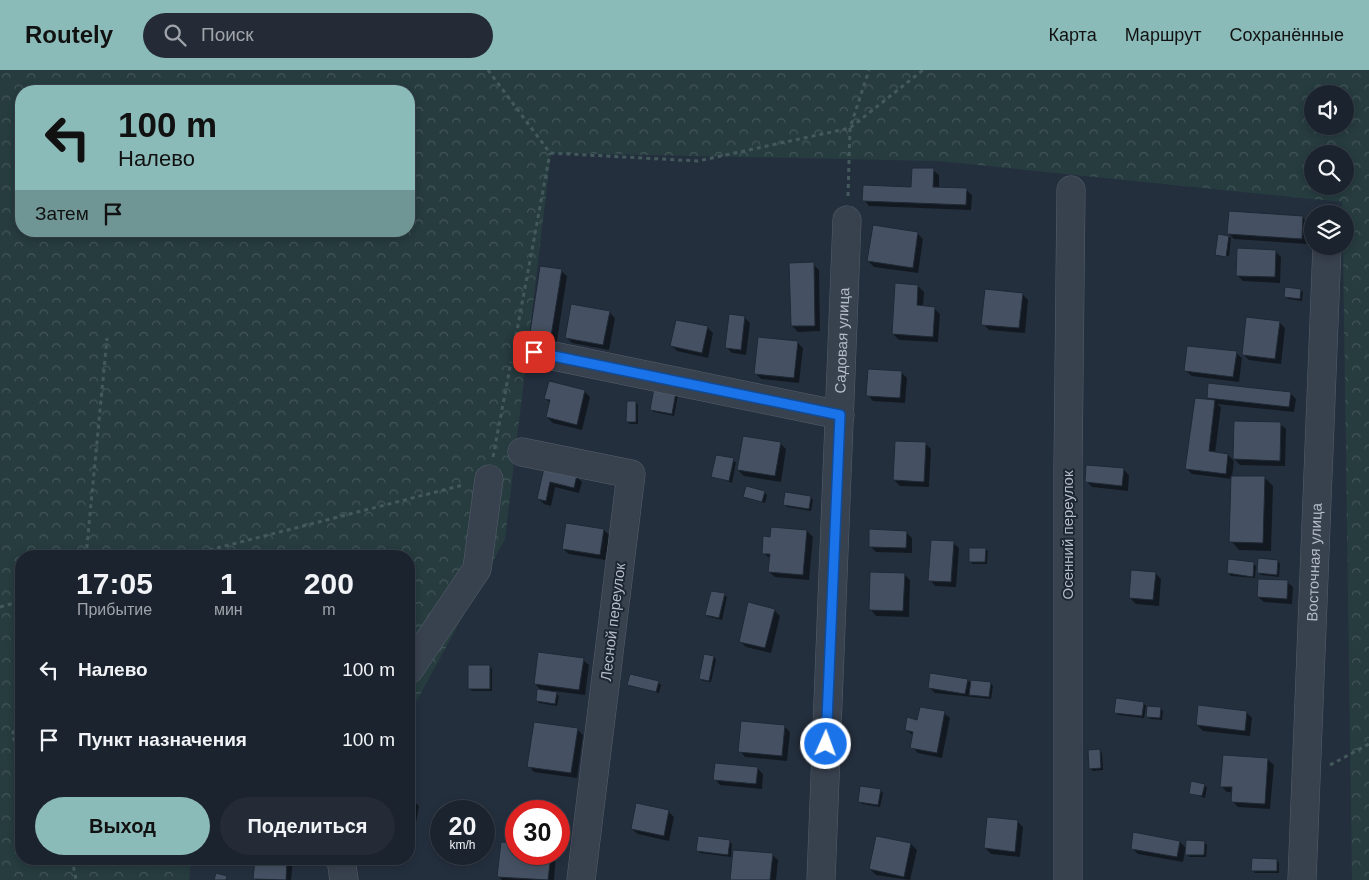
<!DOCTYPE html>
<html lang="ru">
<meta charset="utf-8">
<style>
:root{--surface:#1b232e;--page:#242b36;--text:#f1f3f6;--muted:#a0a4aa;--line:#39404a;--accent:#8bbbb9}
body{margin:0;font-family:Arial,sans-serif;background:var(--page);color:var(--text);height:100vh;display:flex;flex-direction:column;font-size:19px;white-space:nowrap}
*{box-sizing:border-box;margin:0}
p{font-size:16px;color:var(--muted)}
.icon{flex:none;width:28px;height:28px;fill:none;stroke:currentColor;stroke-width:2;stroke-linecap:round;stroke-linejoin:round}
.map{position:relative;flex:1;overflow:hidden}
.side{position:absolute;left:15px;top:480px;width:400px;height:315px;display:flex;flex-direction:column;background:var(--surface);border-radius:20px;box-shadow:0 2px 8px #0003,0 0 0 1px var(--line)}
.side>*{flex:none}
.top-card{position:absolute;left:15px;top:15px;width:400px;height:152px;border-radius:20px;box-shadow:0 2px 8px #0003,0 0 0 1px var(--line);background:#8bbbb9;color:#111;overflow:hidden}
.controls{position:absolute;left:1304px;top:15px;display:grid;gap:10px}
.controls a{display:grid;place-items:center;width:50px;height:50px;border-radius:50%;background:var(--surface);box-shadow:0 2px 8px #0003,0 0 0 1px var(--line);font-size:25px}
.speed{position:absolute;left:430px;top:730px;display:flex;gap:10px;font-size:25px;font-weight:700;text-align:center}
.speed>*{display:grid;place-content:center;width:65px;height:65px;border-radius:50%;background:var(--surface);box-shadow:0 2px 8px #0003,0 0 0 1px var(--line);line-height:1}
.speed small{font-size:12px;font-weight:400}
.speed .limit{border:8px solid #d22;background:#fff;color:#111}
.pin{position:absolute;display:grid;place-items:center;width:42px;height:42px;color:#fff;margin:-21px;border-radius:10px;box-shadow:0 2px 8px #0006}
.me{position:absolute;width:55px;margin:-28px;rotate:2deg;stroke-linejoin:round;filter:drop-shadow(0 0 4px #0008)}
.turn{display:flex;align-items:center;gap:18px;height:105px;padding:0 20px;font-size:22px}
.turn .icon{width:65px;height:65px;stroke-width:2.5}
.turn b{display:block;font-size:35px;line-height:42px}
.then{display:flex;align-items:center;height:48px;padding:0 20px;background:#0003;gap:10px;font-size:19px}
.eta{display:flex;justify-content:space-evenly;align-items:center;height:85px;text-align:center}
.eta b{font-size:30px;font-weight:600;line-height:35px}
.action{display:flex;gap:10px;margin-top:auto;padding:10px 20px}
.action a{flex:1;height:58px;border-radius:30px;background:var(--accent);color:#111;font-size:20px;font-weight:600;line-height:58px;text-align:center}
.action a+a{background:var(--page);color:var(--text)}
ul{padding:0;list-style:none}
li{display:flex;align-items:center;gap:15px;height:70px;padding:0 20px}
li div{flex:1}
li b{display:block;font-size:19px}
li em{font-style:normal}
header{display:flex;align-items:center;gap:30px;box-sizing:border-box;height:70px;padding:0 25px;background:var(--accent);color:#111}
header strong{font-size:24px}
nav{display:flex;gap:28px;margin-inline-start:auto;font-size:18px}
.search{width:350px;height:45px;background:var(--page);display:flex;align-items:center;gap:12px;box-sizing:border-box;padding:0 18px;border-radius:28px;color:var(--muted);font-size:19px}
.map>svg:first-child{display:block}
.forest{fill:url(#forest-crowns);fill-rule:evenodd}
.shadow{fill:#0007}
.building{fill:#455162;stroke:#1f2835}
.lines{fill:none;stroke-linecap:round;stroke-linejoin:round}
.minor-casing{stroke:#565f6c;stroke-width:29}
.path{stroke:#44595c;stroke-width:3;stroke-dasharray:4 4;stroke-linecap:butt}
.minor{stroke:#38414e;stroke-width:28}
.route-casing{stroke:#114b97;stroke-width:12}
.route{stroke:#1a73e8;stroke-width:9}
.labels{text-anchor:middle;stroke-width:4;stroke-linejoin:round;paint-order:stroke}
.street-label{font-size:15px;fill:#b4bcc9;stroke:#1d2633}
</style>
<header>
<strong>Routely</strong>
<div class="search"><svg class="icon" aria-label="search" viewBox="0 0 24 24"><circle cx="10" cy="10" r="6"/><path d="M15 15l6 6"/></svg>Поиск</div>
<nav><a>Карта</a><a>Маршрут</a><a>Сохранённые</a></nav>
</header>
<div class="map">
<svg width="1369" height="810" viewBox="0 0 1369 810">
<defs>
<pattern id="forest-crowns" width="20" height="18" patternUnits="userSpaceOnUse" patternTransform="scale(1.25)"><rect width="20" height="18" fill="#263c3f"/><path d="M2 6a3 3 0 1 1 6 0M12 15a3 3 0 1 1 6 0" fill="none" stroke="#435659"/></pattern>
</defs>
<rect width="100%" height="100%" fill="#242f3e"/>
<!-- forest -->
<path class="forest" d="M0 0H1369V810H1352L1343 176H1345V144H1342V132L938 91 551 83 505 469 409 645V486H21V789H191L189 810H0ZM21 21H409V161H21ZM1312 24H1345V56H1312ZM1312 84H1345V116H1312Z"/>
<!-- shadow -->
<path class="shadow" d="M933 100 939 105V118L966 120 972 125 971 140 869 136 864 130 912 118Z
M1303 148 1308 153 1307 174 1234 169 1228 163Z
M917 163 923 169 918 203 874 197 868 191Z
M1219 166 1231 167 1229 186 1217 185Z
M1275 181 1281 187 1280 213 1243 211 1237 205Z
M813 194 819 200 820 261 798 262 792 256Z
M561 201 567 206 556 277 536 274Z
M918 216 924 222 923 237 934 238 940 244 938 272 899 270 893 264Z
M1300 220 1303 222 1302 231 1288 229 1285 226Z
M1022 224 1028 230 1025 263 989 260 983 254Z
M609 242 615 248 609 280 572 273 566 267Z
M744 247 750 253 746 285 732 283 727 278Z
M1279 252 1285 258 1281 294 1249 290 1243 284Z
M707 257 713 263 708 288 677 281 672 276Z
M797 272 803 278 799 313 761 309 755 303Z
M1236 283 1242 288 1239 312 1192 306 1186 301Z
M902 303 907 308 905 333 873 331 868 325Z
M584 321 590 327 582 360 553 353 547 347 550 333 546 329Z
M675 323 678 325 674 346 654 342 651 340Z
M1290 323 1296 329 1294 342 1217 334 1221 337 1215 383 1228 385 1234 391 1232 407H1264L1273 416 1271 481 1239 480 1231 471 1232 409 1192 404 1187 399 1211 331 1208 328Z
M636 332 638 335V354H630L627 352Z
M1280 354 1286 359 1285 396 1240 395 1234 389Z
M925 373 931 379 929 417 900 416 894 410Z
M781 374 786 379 781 412 744 406 738 400Z
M717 386 736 392 732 413 713 406Z
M545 400 576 406 582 412 579 423 555 417 551 436 544 434 538 428Z
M1124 400 1129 405 1128 421 1092 417 1086 411Z
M764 422 767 425 765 433 745 426Z
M810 427 813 430 811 441 787 437 784 434Z
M772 458 807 461 813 467 809 510 775 507 769 502 771 489 763 483 771 468Z
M604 460 610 466 605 490 569 484 563 479Z
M906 462 912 468V483L876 482 870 476Z
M953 473 959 478 956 517 935 516 930 510Z
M985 479 988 481 987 494H972L970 491Z
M1278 491 1280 494 1279 507 1261 505 1258 502Z
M1253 494 1256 496 1255 508 1231 506 1228 503Z
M1155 503 1161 509 1159 536 1136 534 1130 528Z
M904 504 910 510 909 547 876 546 871 540Z
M1287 512 1293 517 1292 534 1264 532 1258 527Z
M724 525 727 527 722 550 709 547 707 545Z
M774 540 780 546 771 583 746 577 740 571Z
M714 587 716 590 711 612 703 611 700 608Z
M583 590 589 595 585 625 554 621 559 626 557 636 539 633 537 630 542 621 535 614Z
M490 596 492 599V621H472L469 618Z
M967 610 972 614 990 613 993 616 991 629 935 623 930 618Z
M658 612 661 615 659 623 629 615Z
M1143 633 1146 636 1144 648 1118 645 1116 643Z
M1160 638 1163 641 1162 650 1150 649 1147 646Z
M1246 642 1252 648 1250 666 1203 661 1197 655Z
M944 643 950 648 942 688 918 683 912 677 914 666 906 660 918 651Z
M784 656 790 662 787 691 745 687 740 681Z
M577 659 583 665 577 708 534 702 529 696Z
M1099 681 1102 683 1103 700 1093 701 1090 699Z
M1224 686 1268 690 1274 695 1270 739 1238 737 1232 731 1233 722H1227L1221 716Z
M757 698 763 704 762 719 720 715 715 709Z
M1204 715 1207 717 1205 728 1190 723Z
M880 720 883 723 880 737 862 734 859 731Z
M409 730H413L419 736 416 753 409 751Z
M668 741 674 747 669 771 638 764 632 759Z
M1017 751 1023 757 1020 787 991 784 985 778Z
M877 767 911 774 917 780 910 810 876 805 870 799Z
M730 772 732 774 731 787 700 783 698 780Z
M1180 772 1187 779 1204 772 1207 775 1206 787H1189L1185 782 1183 792 1138 784 1132 778Z
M502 773 516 775V784H556L554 810H502L499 807Z
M772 785 778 790 776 810H731Z
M256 789H293L291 810H257L255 808Z
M1277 790 1279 793V803H1255L1253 800Z"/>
<!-- building -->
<path class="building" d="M912 98H934L933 117 967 118 966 135 862 131 863 115 911 117Z
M1229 141 1303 146 1302 169 1227 164Z
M873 155 918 162 913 198 867 191Z
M1218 164 1229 166 1226 187 1215 185Z
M1237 178 1276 180 1275 207 1236 206Z
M814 192 815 256H791L789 193Z
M540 196 562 199 550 272 529 269Z
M895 213 918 215 917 235 935 237 933 267 892 264Z
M1285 217 1301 219 1300 229 1284 227Z
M985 219 1023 223 1019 258 981 255Z
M571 234 610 241 603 275 565 268Z
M729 244 745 246 741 280 725 278Z
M1246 247 1280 251 1275 289 1242 285Z
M676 250 708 256 702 283 670 276Z
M758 267 798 271 794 308 754 304Z
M1187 276 1237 281 1233 307 1184 301Z
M868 299 902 301 900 328 866 326Z
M549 311 585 320 577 355 546 347 550 330 544 329Z
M1208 313 1291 322 1289 337 1207 328Z
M654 318 676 322 672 344 650 340Z
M1195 328 1215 330 1209 381 1228 384 1226 404 1185 399Z
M627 331H636V352H626Z
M1234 351 1281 352 1280 391 1233 389Z
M743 366 781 372 775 406 737 400Z
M895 371 926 372 924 412 893 410Z
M716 385 734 388 729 411 711 407Z
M1086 395 1124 398 1122 416 1085 412Z
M544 398 577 405 574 418 550 412 546 431 537 429Z
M1231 406H1265L1263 473 1229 472Z
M746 416 765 421 762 432 743 427Z
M785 422 811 426 809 439 783 435Z
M566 453 604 459 600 485 562 479Z
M771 457 807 460 803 505 768 502 770 484H762L763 466 770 467Z
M869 459 907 461 906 478 869 477Z
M931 470 954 471 951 512 928 511Z
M969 478H986L985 492H969Z
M1258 488 1278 490 1277 505 1257 503Z
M1228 489 1254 492 1253 507 1227 503Z
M1131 500 1156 502 1153 530 1129 528Z
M870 502 905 503 903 541 869 540Z
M1258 509 1288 510 1287 529 1257 527Z
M711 521 725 523 719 548 705 545Z
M748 532 775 539 765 578 739 572Z
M538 582 584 588 579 620 534 614Z
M704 584 714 586 709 611 699 609Z
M468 595H490V619H468Z
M930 603 968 609 965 624 928 618Z
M630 604 659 611 656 622 627 615Z
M971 610 991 612 989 627 969 625Z
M537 619 557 622 555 634 536 631Z
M1116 628 1144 632 1142 646 1114 643Z
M1198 635 1247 641 1245 661 1196 655Z
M1147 636 1161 637 1160 648 1146 647Z
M920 637 945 641 937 683 910 678 913 662 905 660 907 647 917 650Z
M741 651 785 655 782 686 738 682Z
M534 652 578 658 571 703 527 697Z
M1100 679 1101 698 1089 699 1088 680Z
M1223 685 1268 688 1265 734 1231 732 1232 717H1220Z
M715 693 758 697 756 714 713 710Z
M1191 711 1205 714 1202 726 1189 724Z
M860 716 881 719 878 735 858 732Z
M409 728 414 729 410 748 409 747Z
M636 733 669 740 664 766 631 759Z
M987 747 1018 750 1015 782 984 778Z
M1133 762 1180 771 1177 787 1131 779Z
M698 766 730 770 728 785 696 781Z
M876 766 911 773 904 807 869 799Z
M1186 770 1205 771 1204 785H1185Z
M501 772 516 773V784H551L548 810 497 807Z
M733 780 773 783 770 810H730Z
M1252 788 1277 789V801H1251Z
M255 789H287L286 810 253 809Z
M216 803 227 806 226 810H214Z"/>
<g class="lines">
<!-- minor casing -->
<g class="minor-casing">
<g id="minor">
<path d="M534 282 840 345"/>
<path d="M522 382 631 404 581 810"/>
<path d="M409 600 477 499 489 409"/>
<path d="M341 789 344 810"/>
<path id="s1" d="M821 810 847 150"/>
<path d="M1068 810V398L1071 120"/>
<path id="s2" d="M1302 810 1327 176"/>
</g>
</g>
<!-- path -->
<path class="path" d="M488 0 550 83 698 91 850 58 923 0
M848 126 850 58 869 0
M516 266 550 83
M493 387 511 292
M86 486 107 268
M186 486 463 415
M0 537 21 531
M21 646 12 665 21 684
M1330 695 1369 674
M72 789 76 810"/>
<!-- minor -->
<use href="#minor" class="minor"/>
</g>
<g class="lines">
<!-- route casing -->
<g class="route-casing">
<path id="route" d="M534 282 840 345 826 674"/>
</g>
<!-- route -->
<use href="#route" class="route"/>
</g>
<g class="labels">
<!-- street labels -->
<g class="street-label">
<text dy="5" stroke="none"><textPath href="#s1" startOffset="540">Садовая улица</textPath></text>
<text transform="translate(1068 465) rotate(-90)" y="5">Осенний переулок</text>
<text dy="5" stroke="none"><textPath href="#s2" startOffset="318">Восточная улица</textPath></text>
<text transform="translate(613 552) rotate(-83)" y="5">Лесной переулок</text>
</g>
</g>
</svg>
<div class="controls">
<a><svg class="icon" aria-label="sound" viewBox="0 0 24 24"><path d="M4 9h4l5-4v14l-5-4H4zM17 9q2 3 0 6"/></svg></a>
<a><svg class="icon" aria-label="search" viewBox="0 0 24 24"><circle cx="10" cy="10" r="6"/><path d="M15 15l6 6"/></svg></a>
<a><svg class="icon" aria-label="layers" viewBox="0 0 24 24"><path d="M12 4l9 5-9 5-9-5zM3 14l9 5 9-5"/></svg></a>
</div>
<div class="speed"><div>20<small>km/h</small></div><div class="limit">30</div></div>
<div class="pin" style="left:534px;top:282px;background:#d93025"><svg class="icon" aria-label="arrive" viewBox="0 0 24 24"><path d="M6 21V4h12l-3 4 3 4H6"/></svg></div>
<svg class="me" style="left:826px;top:674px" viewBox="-20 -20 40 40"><circle r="17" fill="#1a73e8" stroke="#fff" stroke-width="3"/><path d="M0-11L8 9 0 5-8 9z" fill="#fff"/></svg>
<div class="top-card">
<div class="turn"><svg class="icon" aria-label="left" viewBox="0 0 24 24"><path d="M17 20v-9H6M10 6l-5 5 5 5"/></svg><div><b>100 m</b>Налево</div></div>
<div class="then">Затем<svg class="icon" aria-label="arrive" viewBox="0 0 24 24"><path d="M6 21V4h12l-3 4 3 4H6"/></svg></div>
</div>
<section class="side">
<div class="eta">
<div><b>17:05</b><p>Прибытие</p></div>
<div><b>1</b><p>мин</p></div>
<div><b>200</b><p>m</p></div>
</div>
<ul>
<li><svg class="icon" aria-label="left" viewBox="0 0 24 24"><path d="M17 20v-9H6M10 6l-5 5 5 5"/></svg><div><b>Налево</b></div><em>100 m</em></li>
<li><svg class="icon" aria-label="arrive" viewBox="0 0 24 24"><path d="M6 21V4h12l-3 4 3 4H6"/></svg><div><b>Пункт назначения</b></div><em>100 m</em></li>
</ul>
<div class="action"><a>Выход</a><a>Поделиться</a></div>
</section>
</div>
